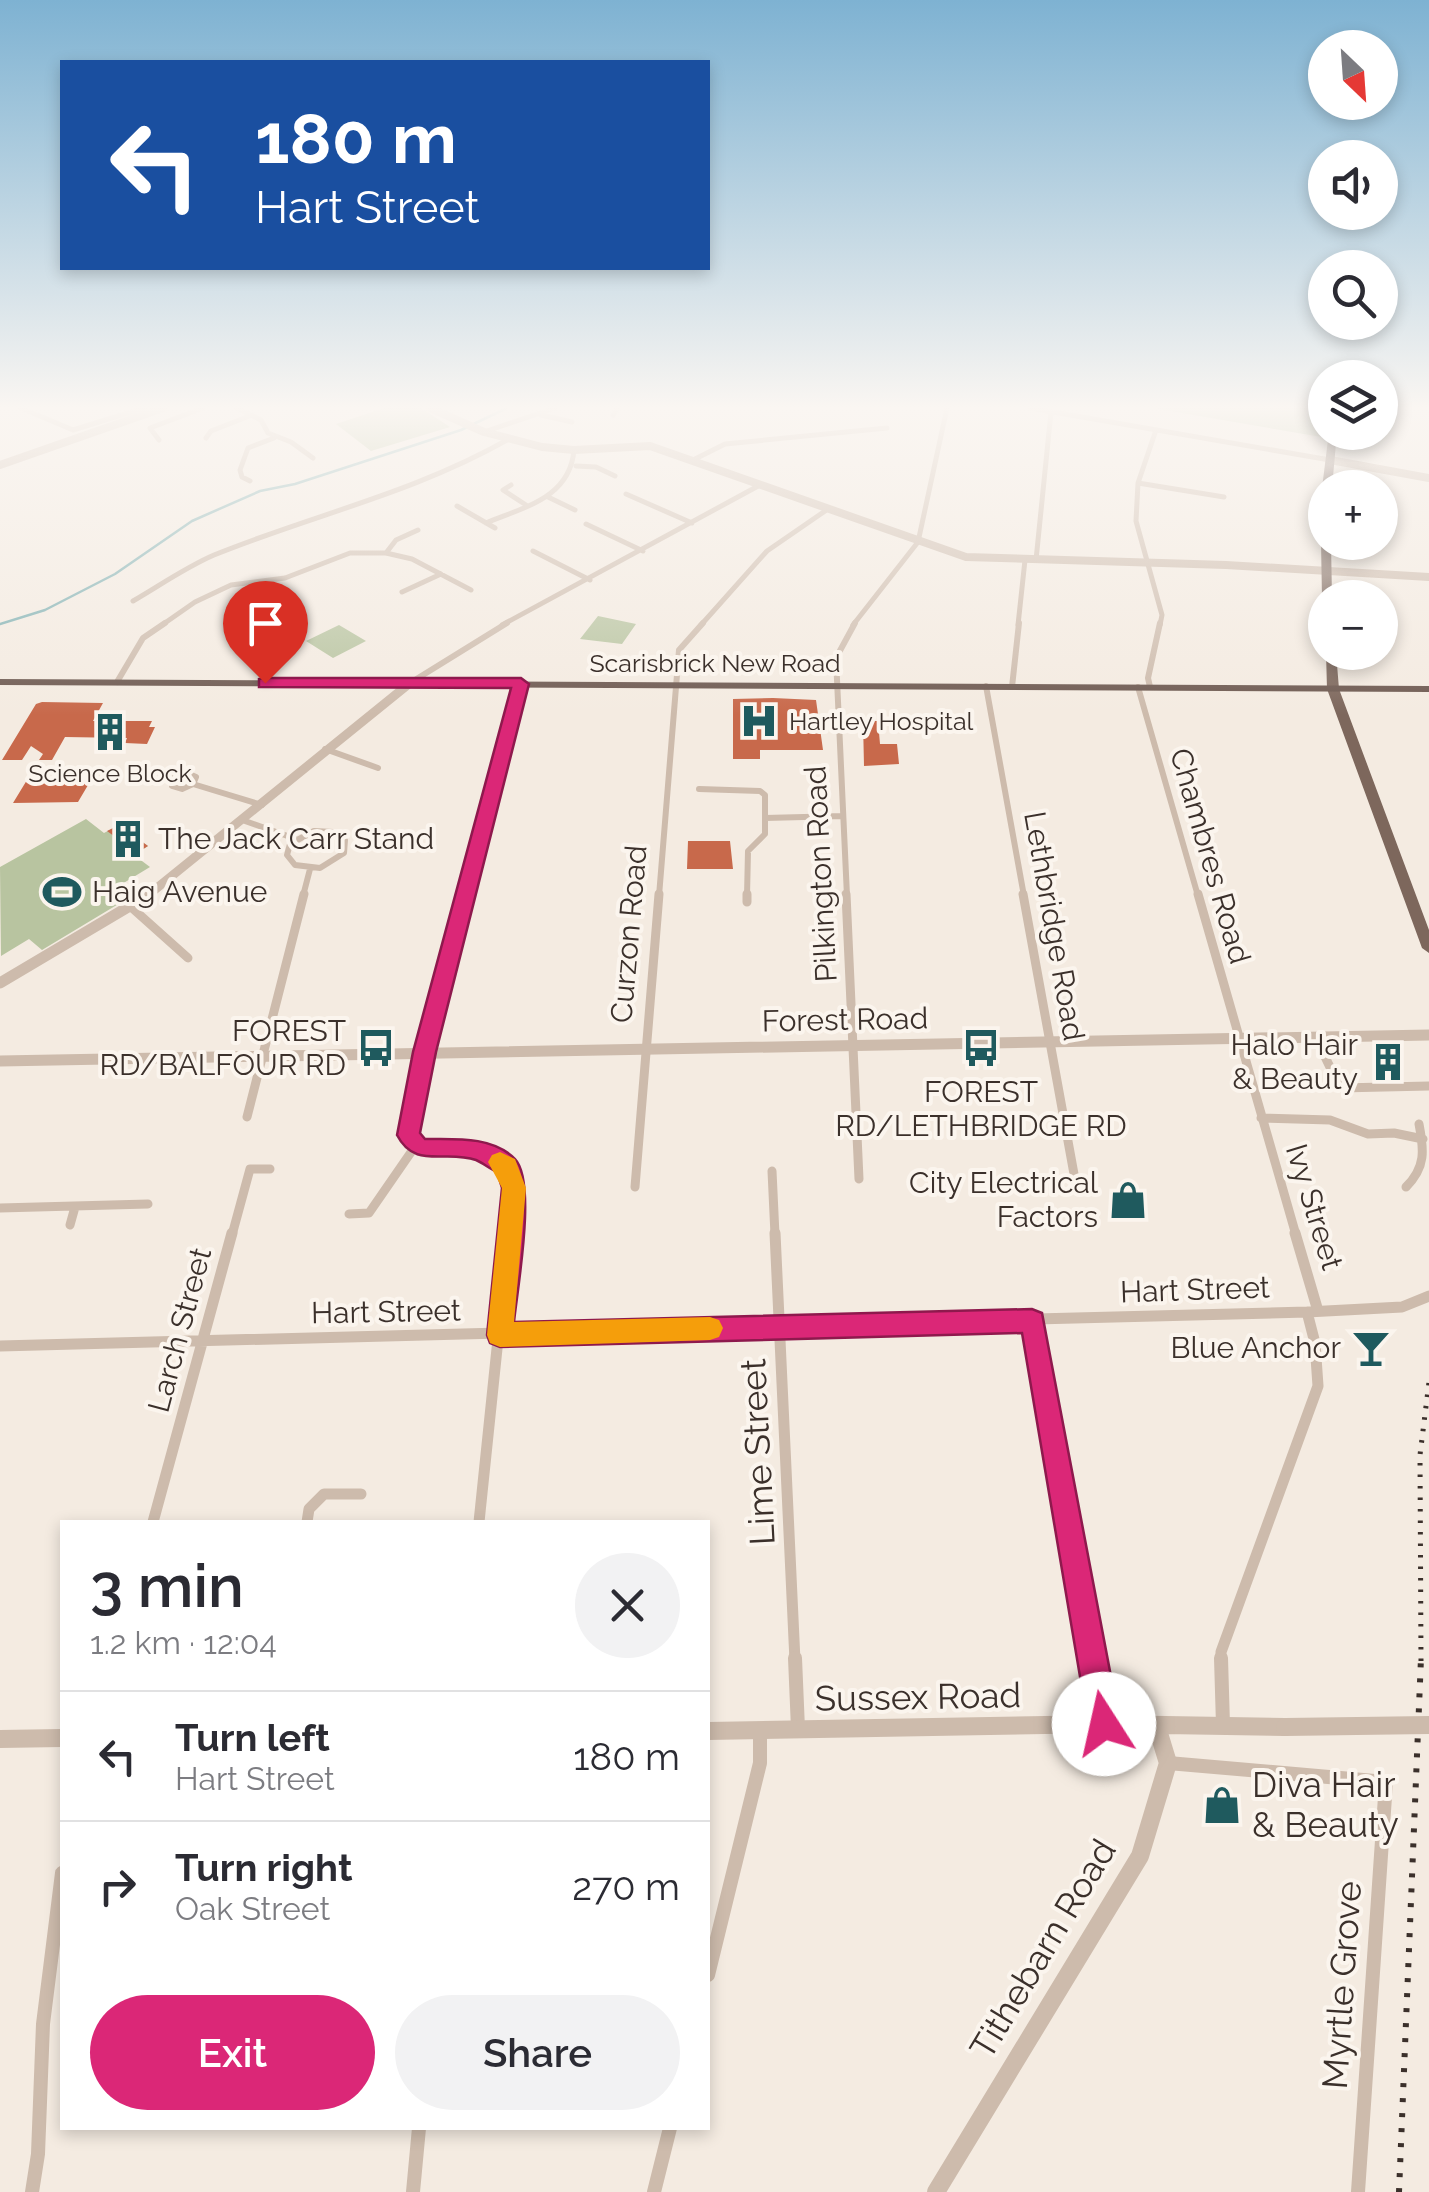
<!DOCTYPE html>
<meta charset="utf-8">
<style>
:root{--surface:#fff;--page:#f2f2f3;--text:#2b2b33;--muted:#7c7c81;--line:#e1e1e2;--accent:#db2777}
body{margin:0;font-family:Raleway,sans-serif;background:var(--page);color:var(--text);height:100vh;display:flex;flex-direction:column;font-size:38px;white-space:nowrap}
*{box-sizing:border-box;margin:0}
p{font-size:32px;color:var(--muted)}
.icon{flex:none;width:55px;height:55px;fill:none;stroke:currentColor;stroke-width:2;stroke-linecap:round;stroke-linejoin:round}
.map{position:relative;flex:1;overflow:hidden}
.side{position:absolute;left:60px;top:1520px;width:650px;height:610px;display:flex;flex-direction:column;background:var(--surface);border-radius:0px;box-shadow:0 5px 15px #0003}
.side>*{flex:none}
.guide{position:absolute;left:60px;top:60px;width:650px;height:210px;border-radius:0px;box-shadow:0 5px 15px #0003;background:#1a4fa0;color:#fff;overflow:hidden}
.needle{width:65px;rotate:155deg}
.fabs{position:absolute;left:1308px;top:30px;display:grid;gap:20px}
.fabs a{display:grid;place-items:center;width:90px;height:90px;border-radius:50%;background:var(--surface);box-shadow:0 5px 15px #0003;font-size:50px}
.pin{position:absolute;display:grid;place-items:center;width:85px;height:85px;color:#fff;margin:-102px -42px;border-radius:50% 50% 50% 0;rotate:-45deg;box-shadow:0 0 10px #0007}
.pin .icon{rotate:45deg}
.me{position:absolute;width:110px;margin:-55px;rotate:350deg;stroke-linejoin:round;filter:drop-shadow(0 0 8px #0008)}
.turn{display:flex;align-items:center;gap:35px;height:210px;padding:0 30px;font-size:45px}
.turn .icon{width:130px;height:130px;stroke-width:2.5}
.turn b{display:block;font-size:70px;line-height:85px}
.round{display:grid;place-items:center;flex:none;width:105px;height:105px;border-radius:52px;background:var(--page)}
.headline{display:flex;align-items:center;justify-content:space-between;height:170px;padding:0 30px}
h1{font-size:60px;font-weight:600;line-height:75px}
.button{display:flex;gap:20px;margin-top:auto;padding:20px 30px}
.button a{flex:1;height:115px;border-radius:60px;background:var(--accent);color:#fff;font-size:40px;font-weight:600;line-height:115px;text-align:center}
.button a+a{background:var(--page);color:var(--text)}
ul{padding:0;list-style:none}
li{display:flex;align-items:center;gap:30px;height:130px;padding:0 30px;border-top:2px solid var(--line)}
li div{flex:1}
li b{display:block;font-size:38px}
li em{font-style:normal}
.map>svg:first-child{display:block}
.green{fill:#b8c4a0}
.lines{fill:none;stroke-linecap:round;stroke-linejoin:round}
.stream{stroke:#7fb0b2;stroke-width:2.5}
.building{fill:#c8694b}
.minor-far4{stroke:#cdbbac;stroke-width:5}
.minor-far3{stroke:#cdbbac;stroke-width:6}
.minor-far2{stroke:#cdbbac;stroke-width:9}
.minor-far1{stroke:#cdbbac;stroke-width:11}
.minor{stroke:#cdbbac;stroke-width:14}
.tertiary-far3{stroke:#cdbbac;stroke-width:8}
.tertiary-far2{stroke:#cdbbac;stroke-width:9}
.tertiary-far1{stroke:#cdbbac;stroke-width:11}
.tertiary{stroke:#cdbbac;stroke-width:18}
.primary{fill:#7d675c;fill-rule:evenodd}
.trunk{fill:#6c584f;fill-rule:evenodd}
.rail-far1{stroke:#3b302b;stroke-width:5;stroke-dasharray:2.5 9;stroke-linecap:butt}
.rail{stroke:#3b302b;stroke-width:6;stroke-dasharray:4 11;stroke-linecap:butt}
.tertiary-bridge{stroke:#cdbbac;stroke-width:18}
.route{fill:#db2777;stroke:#8e194d;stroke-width:2.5}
.slow{fill:#f59e0b}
.labels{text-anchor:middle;stroke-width:8;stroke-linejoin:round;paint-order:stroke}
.far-street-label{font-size:25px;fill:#3b302b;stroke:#fbf5ee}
.far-poi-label{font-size:25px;fill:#3b302b;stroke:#fbf5ee;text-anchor:start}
.poi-label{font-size:30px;fill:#3b302b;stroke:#fbf5ee;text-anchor:end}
.street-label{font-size:30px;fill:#3b302b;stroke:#fbf5ee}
.near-street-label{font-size:35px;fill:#3b302b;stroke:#fbf5ee}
.near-poi-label{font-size:35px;fill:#3b302b;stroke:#fbf5ee;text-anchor:start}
</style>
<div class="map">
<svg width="1429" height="2192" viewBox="0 0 1429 2192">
<rect width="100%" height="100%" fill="#f4ebe1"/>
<!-- green -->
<path class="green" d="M384 408H421L450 427 371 451 336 424Z
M1153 408H1325L1327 438Z
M598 616 636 624 622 644 580 639Z
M339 625 366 641 333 658 306 641Z
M86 819 104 833 119 825 148 846 134 855 150 867 117 887 130 897 42 950 29 939 1 956 0 867Z"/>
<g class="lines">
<!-- stream -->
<path class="stream" d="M0 624 45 610 115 574 192 521 260 491 295 484 461 430 507 408"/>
</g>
<!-- building -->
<path class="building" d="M773 698 816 700 823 750H760V759H733V699Z
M42 702 103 703 93 721H152L149 727H155L147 744 125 743 127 738 65 737 52 760H39L43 754 31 746 22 760H2L36 704Z
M863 721H878L880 744H897L899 764 864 766Z
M27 780H91L78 802 13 803Z
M119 825 148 846 137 853 107 831Z
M688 841H730L733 869H687Z"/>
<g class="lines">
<!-- minor-far4 -->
<path class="minor-far4" d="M21 408 73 430 144 408
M237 408 261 420 268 433 291 442 313 458
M1030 408 1330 460
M541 415 572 422
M613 415 618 408
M1156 430 1138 483 1136 521 1162 615 1160 625
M484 432 555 408
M206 438 211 431 252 415
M159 440 150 428 203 408
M693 460 725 444 887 428
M576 466 596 467 615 476
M250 481 242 477 240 470 248 448 274 438
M1138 483 1224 497
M511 485 503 490 526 505
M626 494 692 523
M548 497 575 510
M457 506 495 528
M486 523C524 507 570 498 574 450
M586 524 643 551
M533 551 590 580
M386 553 396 540 418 530
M1036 560 1051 412
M402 592 441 574
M133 601C159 586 186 567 214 555 315 514 412 494 509 439
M162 625 195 602 231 585 285 578 350 553H386L412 559 471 590
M502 625 760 485
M701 625 767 551 828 509
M853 625 918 542 947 408
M1018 625 1025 560"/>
<!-- minor-far3 -->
<path class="minor-far3" d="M117 682 143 638 165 623
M410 683 507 623
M986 686 1024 896
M1012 687 1019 623
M1138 687 1198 896
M1150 687 1148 678 1160 623
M325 749 378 768
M187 773 196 777 193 784 182 789 172 786 175 777Z
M193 784 262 805
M699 789 760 791 765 795V818L843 816
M245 821 296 839
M314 831 333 832 345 840 344 853 320 868 295 865 287 855 290 844Z
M303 896 310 869
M466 896 521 683
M659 896 679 650 703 623
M747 896 748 851 765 834V818
M847 896 836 658 855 623"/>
<!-- minor-far2 -->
<path class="minor-far2" d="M846 894 859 1179
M1023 894 1074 1174
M1198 894 1296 1235
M747 902V894
M131 907 188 958
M1316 1038 1340 1088 1429 1086
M247 1117 304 894
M1261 1118 1330 1120 1368 1134 1394 1133 1423 1139
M416 1145 408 1135 466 894
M416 1145C490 1163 520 1132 509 1235
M772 1171 775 1235
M635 1187 659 894
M1406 1187C1426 1167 1424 1150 1419 1124
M0 1208 148 1204
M349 1214 369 1213 416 1145
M70 1225 75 1207
M232 1235 250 1169H270"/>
<!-- minor-far1 -->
<path class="minor-far1" d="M775 1233 795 1661
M1295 1233 1318 1311
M1032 1321 1093 1661
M0 1346 1307 1312 1402 1307 1429 1296
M153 1522 232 1233
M307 1522 309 1509 324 1494H361
M479 1522 509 1233
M1221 1661V1652L1318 1386 1315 1343 1307 1312"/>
<!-- minor -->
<path class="minor" d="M795 1658 798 1729
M1092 1658 1104 1724
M1221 1658 1223 1725
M1168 1763 1386 1782 1358 2192
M708 1975 760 1763V1730
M32 2192 38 2154 43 2024 62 1873
M413 2192 419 2128
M654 2192 670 2128"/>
<!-- tertiary-far3 -->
<path class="tertiary-far3" d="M430 408 484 432 542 447 574 450 650 446 966 557 1226 565 1429 577
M1330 460 1429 478
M0 465 163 408"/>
<!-- tertiary-far2 -->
<path class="tertiary-far2" d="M147 896 410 683"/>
<!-- tertiary-far1 -->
<path class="tertiary-far1" d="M0 983 150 894
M0 1061 1429 1035"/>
<!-- tertiary -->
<path class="tertiary" d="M708 1731 1104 1724 1285 1727
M0 1739 62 1738
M936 2192 1140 1856 1168 1763 1157 1727"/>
<!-- primary -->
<path class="primary" d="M1329 432H1337L1332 488H1325V490L1322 488Z
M1325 539V542H1331L1332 598H1325V601L1322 598 1321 542Z
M1326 652H1336L1339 689 1429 930V953L1422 948 1327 689Z"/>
<!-- trunk -->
<path class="trunk" d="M0 679 1429 686V692L0 685Z"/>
<!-- rail-far1 -->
<path class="rail-far1" d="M1421 1661 1420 1455 1429 1382"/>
<!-- rail -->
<path class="rail" d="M1399 2192 1421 1658"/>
<!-- tertiary-bridge -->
<path class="tertiary-bridge" d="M1285 1727 1429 1725"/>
</g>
<!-- sky -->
<linearGradient id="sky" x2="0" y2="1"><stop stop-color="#7eb2d2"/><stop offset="0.57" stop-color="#faf6f2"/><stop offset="1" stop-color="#faf6f2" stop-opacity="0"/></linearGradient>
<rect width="1429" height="715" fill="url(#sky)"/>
<!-- route -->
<path class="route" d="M265 678H521L529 684 436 1052 420 1133 425 1139C455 1139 493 1136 515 1159 537 1182 517 1290 514 1322L1032 1309 1042 1313 1120 1724 1116 1735 1104 1740 1093 1735 1088 1724 1022 1333 500 1347 490 1343 487 1335 502 1188 497 1172C490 1169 483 1163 476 1160 445 1149 415 1170 397 1135L413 1052 511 688 259 687V679Z"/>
<!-- slow -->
<path class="slow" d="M500 1152 515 1159 526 1188 514 1322 710 1317 719 1320 723 1328 719 1337 710 1340 500 1347 490 1343 487 1335 502 1188 488 1162 492 1155Z"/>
<!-- icons -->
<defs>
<g id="hospital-bare" transform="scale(3)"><path d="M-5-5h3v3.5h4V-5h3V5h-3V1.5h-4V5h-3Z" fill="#1f5a5e" stroke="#fbf5ee" stroke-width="2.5" paint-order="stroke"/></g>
<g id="building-bare" transform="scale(3)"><path d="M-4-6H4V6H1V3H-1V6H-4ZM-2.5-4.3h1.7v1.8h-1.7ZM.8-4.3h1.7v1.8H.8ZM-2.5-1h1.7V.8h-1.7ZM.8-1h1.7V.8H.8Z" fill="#1f5a5e" stroke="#fbf5ee" stroke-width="2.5" paint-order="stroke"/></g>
<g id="stadium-bare" transform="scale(3)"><path d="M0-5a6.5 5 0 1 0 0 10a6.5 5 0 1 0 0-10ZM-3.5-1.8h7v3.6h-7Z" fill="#1f5a5e" stroke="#fbf5ee" stroke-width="2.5" paint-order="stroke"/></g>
<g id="bus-bare" transform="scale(3)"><path d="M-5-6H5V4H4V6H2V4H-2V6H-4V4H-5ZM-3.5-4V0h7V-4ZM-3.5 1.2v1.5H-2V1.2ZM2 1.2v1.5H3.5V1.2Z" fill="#1f5a5e" stroke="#fbf5ee" stroke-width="2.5" paint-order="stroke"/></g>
<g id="shop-bare" transform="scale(3)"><path d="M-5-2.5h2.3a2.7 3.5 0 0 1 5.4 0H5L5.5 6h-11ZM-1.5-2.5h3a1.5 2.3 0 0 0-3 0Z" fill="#1f5a5e" stroke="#fbf5ee" stroke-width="2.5" paint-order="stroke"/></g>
<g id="bar-bare" transform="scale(3)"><path d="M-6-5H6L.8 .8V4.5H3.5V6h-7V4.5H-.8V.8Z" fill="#1f5a5e" stroke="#fbf5ee" stroke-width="2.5" paint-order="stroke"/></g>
</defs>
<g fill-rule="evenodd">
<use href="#hospital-bare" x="759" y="721"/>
<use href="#building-bare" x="110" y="732"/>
<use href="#building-bare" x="128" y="839"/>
<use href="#stadium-bare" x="62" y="892"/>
<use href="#bus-bare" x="376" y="1048"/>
<use href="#bus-bare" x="981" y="1048"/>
<use href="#building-bare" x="1388" y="1062"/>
<use href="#shop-bare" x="1128" y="1200"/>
<use href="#bar-bare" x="1371" y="1348"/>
<use href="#shop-bare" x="1222" y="1805"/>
</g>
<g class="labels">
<!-- far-street labels -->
<g class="far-street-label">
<text x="715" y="672">Scarisbrick New Road</text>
</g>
<!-- far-poi labels -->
<g class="far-poi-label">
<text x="789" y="730">Hartley Hospital</text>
<text x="110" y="782" text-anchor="middle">Science Block</text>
</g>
<!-- poi labels -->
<g class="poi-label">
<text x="158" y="849" text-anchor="start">The Jack Carr Stand</text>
<text x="92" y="902" text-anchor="start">Haig Avenue</text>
<text x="346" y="1041">FOREST<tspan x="346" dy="34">RD/BALFOUR RD</tspan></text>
<text x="1358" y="1055">Halo Hair<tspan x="1358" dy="34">&amp; Beauty</tspan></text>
<text x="981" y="1102" text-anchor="middle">FOREST<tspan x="981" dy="34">RD/LETHBRIDGE RD</tspan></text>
<text x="1098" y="1193">City Electrical<tspan x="1098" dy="34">Factors</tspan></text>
<text x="1341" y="1358">Blue Anchor</text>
</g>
<!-- street labels -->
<g class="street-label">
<text transform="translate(1210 856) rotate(74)" y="10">Chambres Road</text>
<text transform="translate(821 874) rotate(-93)" y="10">Pilkington Road</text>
<text transform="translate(1054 926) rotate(80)" y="10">Lethbridge Road</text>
<text transform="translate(629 934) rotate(-85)" y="10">Curzon Road</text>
<text transform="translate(845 1020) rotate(-1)" y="10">Forest Road</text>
<text transform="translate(1314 1207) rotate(73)" y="10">Ivy Street</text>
<text transform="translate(1195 1290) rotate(-2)" y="10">Hart Street</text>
<text transform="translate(386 1312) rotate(-1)" y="10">Hart Street</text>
<text transform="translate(180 1330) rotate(-75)" y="10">Larch Street</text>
</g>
<!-- near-street labels -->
<g class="near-street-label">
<text transform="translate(758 1452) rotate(-93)" y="12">Lime Street</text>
<text transform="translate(918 1697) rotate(-1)" y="12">Sussex Road</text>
<text transform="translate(1043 1949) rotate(-59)" y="12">Tithebarn Road</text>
<text transform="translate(1342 1985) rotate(-86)" y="12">Myrtle Grove</text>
</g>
<!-- near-poi labels -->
<g class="near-poi-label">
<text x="1252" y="1797">Diva Hair<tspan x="1252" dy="40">&amp; Beauty</tspan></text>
</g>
</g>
</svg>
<div class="fabs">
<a><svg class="needle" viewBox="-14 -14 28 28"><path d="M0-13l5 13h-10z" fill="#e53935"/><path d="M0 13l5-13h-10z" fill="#7c7c81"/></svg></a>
<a><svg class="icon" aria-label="sound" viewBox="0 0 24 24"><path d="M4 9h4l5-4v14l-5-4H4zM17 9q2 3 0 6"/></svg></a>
<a><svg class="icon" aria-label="search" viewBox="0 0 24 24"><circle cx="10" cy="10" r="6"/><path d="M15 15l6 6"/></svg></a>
<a><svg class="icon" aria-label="layers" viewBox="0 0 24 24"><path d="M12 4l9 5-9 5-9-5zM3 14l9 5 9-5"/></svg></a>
<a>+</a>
<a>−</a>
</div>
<div class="pin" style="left:265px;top:683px;background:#d93025"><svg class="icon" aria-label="arrive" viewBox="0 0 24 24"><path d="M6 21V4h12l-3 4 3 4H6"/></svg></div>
<svg class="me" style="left:1104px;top:1724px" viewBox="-20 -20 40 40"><circle r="19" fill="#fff"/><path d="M0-13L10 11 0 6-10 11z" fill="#db2777"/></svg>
<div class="guide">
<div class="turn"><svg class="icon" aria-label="left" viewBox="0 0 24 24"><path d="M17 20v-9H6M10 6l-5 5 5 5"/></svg><div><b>180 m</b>Hart Street</div></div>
</div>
<section class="side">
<div class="headline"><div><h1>3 min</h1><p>1.2 km · 12:04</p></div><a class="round"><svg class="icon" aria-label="close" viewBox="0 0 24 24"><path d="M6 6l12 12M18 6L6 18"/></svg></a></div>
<ul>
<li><svg class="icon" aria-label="left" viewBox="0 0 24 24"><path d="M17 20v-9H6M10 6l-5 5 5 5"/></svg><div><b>Turn left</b><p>Hart Street</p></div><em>180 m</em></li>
<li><svg class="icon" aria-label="right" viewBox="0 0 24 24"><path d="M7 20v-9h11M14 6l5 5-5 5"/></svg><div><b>Turn right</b><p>Oak Street</p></div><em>270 m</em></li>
</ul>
<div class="button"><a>Exit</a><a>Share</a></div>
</section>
</div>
